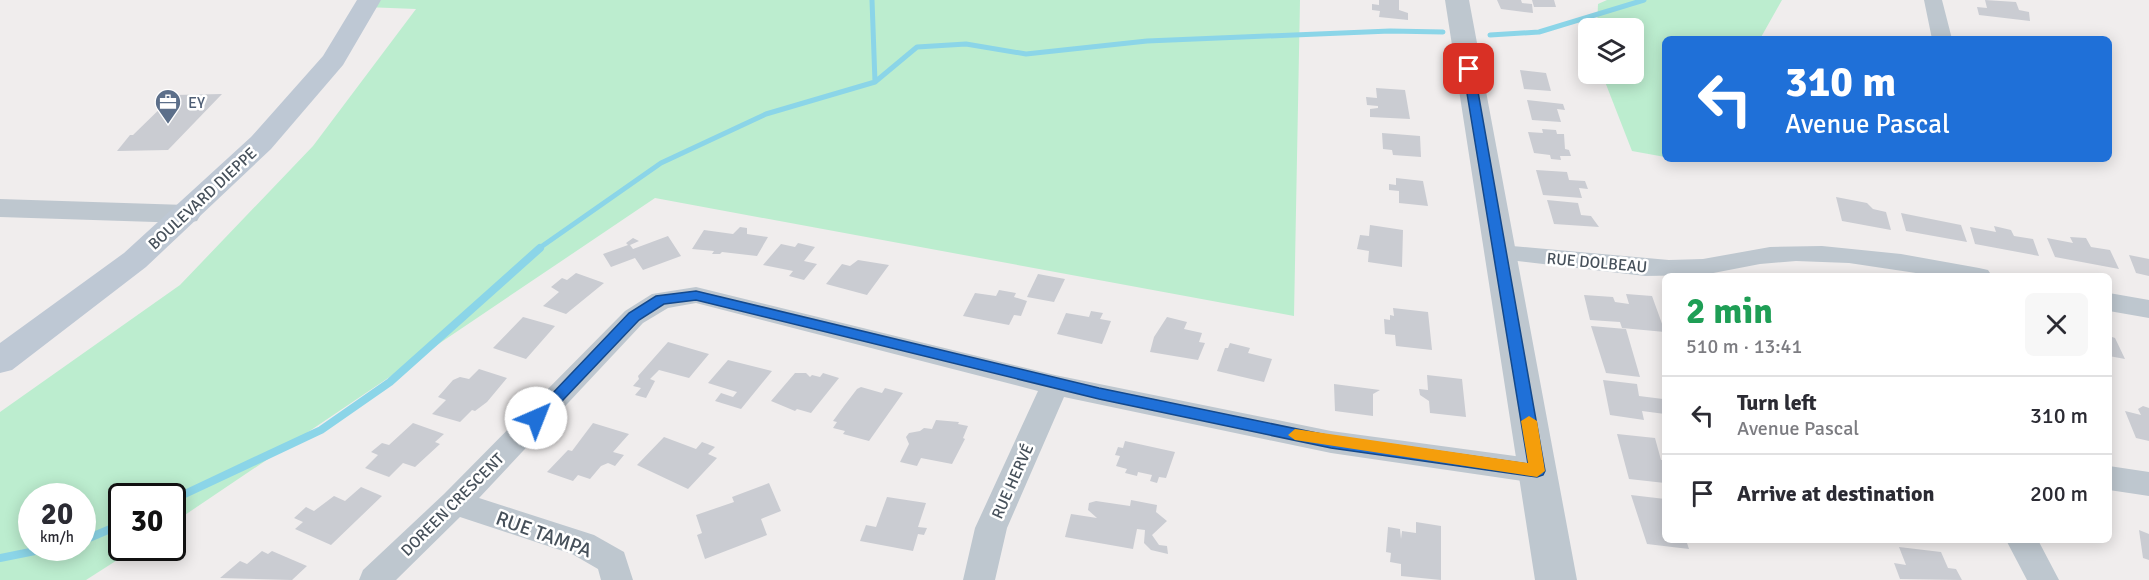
<!DOCTYPE html>
<meta charset="utf-8">
<style>
:root{--surface:#fff;--page:#f7f7f7;--text:#2b2b33;--muted:#7c7c81;--line:#e1e1e2}
body{margin:0;font-family:Signika,sans-serif;background:var(--page);color:var(--text);height:100vh;display:flex;flex-direction:column;font-size:22px;white-space:nowrap}
*{box-sizing:border-box;margin:0}
p{font-size:20px;color:var(--muted)}
.icon{flex:none;width:33px;height:33px;fill:none;stroke:currentColor;stroke-width:2;stroke-linecap:round;stroke-linejoin:round}
.map{position:relative;flex:1;overflow:hidden}
.sheet{position:absolute;left:1662px;top:273px;width:450px;height:270px;display:flex;flex-direction:column;background:var(--surface);border-radius:9px;box-shadow:0 3px 15px #0003}
.sheet>*{flex:none}
.hud{position:absolute;left:1662px;top:36px;width:450px;height:126px;border-radius:9px;box-shadow:0 3px 15px #0003;background:#1f70d8;color:#fff;overflow:hidden}
.buttons{position:absolute;left:1578px;top:18px;display:grid;gap:12px}
.buttons a{display:grid;place-items:center;width:66px;height:66px;border-radius:9px;background:var(--surface);box-shadow:0 3px 15px #0003;font-size:30px}
.speed{position:absolute;left:18px;top:483px;display:flex;gap:12px;font-size:30px;font-weight:700;text-align:center}
.speed>*{display:grid;place-content:center;width:78px;height:78px;border-radius:50%;background:var(--surface);box-shadow:0 3px 15px #0003;line-height:1}
.speed small{font-size:15px;font-weight:400}
.speed .limit{border:3px solid #111;border-radius:9px;background:#fff;color:#111}
.pin{position:absolute;display:grid;place-items:center;width:51px;height:51px;color:#fff;margin:-26px;border-radius:12px;box-shadow:0 3px 9px #0006}
.me{position:absolute;width:66px;margin:-33px;rotate:44deg;stroke-linejoin:round;filter:drop-shadow(0 0 4px #0008)}
.turn{display:flex;align-items:center;gap:21px;height:126px;padding:0 24px;font-size:27px}
.turn .icon{width:78px;height:78px;stroke-width:2.5}
.turn b{display:block;font-size:42px;line-height:51px}
.round{display:grid;place-items:center;flex:none;width:63px;height:63px;border-radius:9px;background:var(--page)}
.summary{display:flex;align-items:center;justify-content:space-between;height:102px;padding:0 24px}
h1{font-size:36px;font-weight:800;line-height:45px;color:#1e9e55}
ul{padding:0;list-style:none}
li{display:flex;align-items:center;gap:18px;height:78px;padding:0 24px;border-top:2px solid var(--line)}
li div{flex:1}
li b{display:block;font-size:22px}
li em{font-style:normal}
.map>svg:first-child{display:block}
.green{fill:#bcedcf;fill-rule:evenodd}
.lines{fill:none;stroke-linecap:round;stroke-linejoin:round}
.stream-far1{stroke:#8bd5e8;stroke-width:5}
.stream{stroke:#8bd5e8;stroke-width:8}
.building{fill:#caccd2}
.minor{fill:#bec7cf;fill-rule:evenodd}
.tertiary{fill:#bec7cf;fill-rule:evenodd}
.secondary{fill:#bec8d4;fill-rule:evenodd}
.route{fill:#1f70d8;stroke:#14498c;stroke-width:1.5}
.slow{fill:#f59e0b}
.labels{text-anchor:middle;stroke-width:5;stroke-linejoin:round;paint-order:stroke}
.service-label{font-size:16px;fill:#4e5e75;stroke:#fff;text-anchor:start}
.street-label{font-size:16px;fill:#46505a;stroke:#fff}
.near-street-label{font-size:20px;fill:#46505a;stroke:#fff}
</style>
<div class="map">
<svg width="2149" height="580" viewBox="0 0 2149 580">
<rect width="100%" height="100%" fill="#f0eded"/>
<!-- green -->
<path class="green" d="M369 0H1300L1294 316 655 198 173 523 172 496H122V548H136L86 580H0V412L180 285 313 146 416 9 365 7ZM32 496H82V548H32Z
M1607 0H1782L1760 39H1665V157L1632 151 1602 74H1634V28H1597L1598 4Z"/>
<g class="lines">
<!-- stream-far1 -->
<path class="stream-far1" d="M872 0 875 82
M1490 35 1539 32 1644 0
M538 249 661 163 766 114 875 82 917 47 966 44 1026 54 1147 41 1390 31 1443 32"/>
<!-- stream -->
<path class="stream" d="M172 500 321 430 390 382 540 248
M82 541 122 524
M0 558 50 548"/>
</g>
<!-- building -->
<path class="building" d="M1379 0H1399V10L1408 13V20L1379 17 1380 11 1372 10V4L1379 5Z
M1497 0H1521L1522 3 1532 4 1533 13 1501 9Z
M1532 0H1554L1556 7H1534Z
M1985 0 2016 2 2019 10 2029 12 2030 21 1979 15 1977 7 1987 8Z
M1520 70 1546 73 1551 91 1524 89Z
M1376 88 1405 90 1410 119 1370 117V109L1378 108V106L1367 105 1366 97 1377 98Z
M222 94 168 150 117 151 130 135H133L174 95Z
M1527 100 1563 104 1565 110 1557 109 1561 122 1532 120Z
M1542 129 1556 130 1557 134H1564L1565 149 1569 150 1571 156H1560L1561 160 1551 159 1550 155 1534 153 1528 132 1543 133Z
M1382 133 1420 136 1421 157 1393 155 1392 150 1383 149Z
M1536 170 1567 172 1569 180 1585 181 1588 189 1579 188 1582 198 1543 195Z
M1396 178 1423 181 1428 206 1399 203V191L1389 190V184L1396 185Z
M1836 197 1867 203 1873 209 1886 212 1891 230 1842 221Z
M1547 200 1578 203 1581 215 1591 216 1599 227 1554 224Z
M1901 213 1961 225 1967 242 1906 231Z
M1370 225 1403 230 1402 267 1368 262 1369 251 1357 249 1360 235 1369 236Z
M1994 226 2011 230 2014 236 2033 239 2039 256 1975 244 1970 227 1996 232Z
M740 227 747 228V234L768 237 757 256 722 252 720 254H712L714 251 692 249 704 230 733 234Z
M668 236 681 256 643 270 635 258 611 267 603 254 628 245 626 243 633 238 639 241 630 245 633 249Z
M2070 237 2086 238 2091 247 2110 250 2119 269 2055 257 2047 238 2073 243Z
M798 243 815 247 804 261 817 264 804 280 789 276 793 271 763 265 781 244 795 247Z
M2129 255 2149 259V276L2136 273Z
M858 260 889 265 867 295 826 284 842 264 850 266Z
M576 273 604 283 566 314 543 306 559 292 551 287 562 278 567 280Z
M1038 274 1065 279 1054 302 1027 297Z
M999 290 1016 293 1014 297 1027 301 1021 316 1014 315 1009 325 963 316 975 293 996 296Z
M1626 294 1652 296 1665 332 1622 328 1620 322 1590 320 1584 295 1613 297 1615 302 1629 304Z
M1393 308 1428 312 1432 350 1396 346 1395 335 1385 334 1384 319 1390 320V315L1394 316Z
M1091 311 1103 313 1100 319 1111 321 1102 344 1057 334 1066 313 1089 317Z
M523 317 555 326 526 359 493 348Z
M1167 317 1187 322 1184 329 1202 333 1199 342 1205 343 1198 360 1150 352 1154 337Z
M1591 326 1626 329 1640 377 1606 373Z
M2109 336 2115 338 2125 359 2109 356Z
M668 342 709 354 689 378 659 370 650 379 655 381 646 398 635 395 641 388 633 386 639 379 638 376Z
M1230 343 1250 348 1248 353 1272 359 1264 382 1217 371 1225 348H1228Z
M728 360 772 371 741 409 715 401 721 393 733 397 737 392 708 383Z
M479 369 507 378 487 402 475 411 472 410 460 422 432 414 446 400 438 397 453 380 460 377 469 379Z
M795 373H806L810 377 812 375 820 377 823 373 839 378 811 413 797 409 795 411 771 401Z
M1427 375 1462 379 1466 417 1430 413 1429 401 1420 395 1419 389 1428 390Z
M1603 380 1637 384 1639 396 1663 399 1665 414 1642 411 1644 420 1610 415Z
M1334 384 1380 390 1373 394V416L1335 411Z
M861 387 882 393 885 388 903 393 869 441 843 434 845 431 833 428 837 422 833 421 844 406 857 389Z
M2143 406 2149 408V441L2136 438 2125 411 2141 415 2138 409Z
M936 420 959 422 958 424 968 426 963 438 965 439 952 464 921 458 917 466 900 462 909 444 906 437 909 433 920 431 924 428 932 429Z
M413 423 444 434 435 442 440 444 415 467 403 463 389 477 365 468 378 455 371 452 382 443 389 445Z
M593 423 629 434 613 452 624 455 615 466 608 463 601 466 590 479 578 475 573 481 547 472 568 450 572 451Z
M1617 434 1655 438 1661 460H1665V483L1629 479Z
M664 437 696 449 702 442 715 447 708 454 717 458 688 489 637 465Z
M1125 441 1175 452 1166 478 1159 477 1157 483 1150 481 1152 475 1138 472 1137 476 1125 473 1127 469 1116 466 1120 456 1115 455 1118 447 1123 448Z
M769 483 781 511 761 519 767 535 705 559 697 535 702 533 696 515 734 502 732 497Z
M361 487 382 496 331 545 295 529 303 522 294 518 306 507 314 511 334 496 345 501Z
M1631 495 1665 499V540H1686L1689 549 1647 544Z
M887 497 926 503 918 527 927 528 924 535 918 534 913 551 860 541 866 525 876 527Z
M1131 500 1157 505 1156 512 1167 521 1152 535 1159 545 1167 546 1168 554 1151 550 1144 543 1145 530 1137 529 1133 549 1065 537 1071 514 1097 518 1088 510 1089 503 1096 501 1130 506Z
M1416 522 1441 526V580L1401 576V564L1390 562 1391 553 1386 552 1388 527 1400 529 1401 539 1402 531 1416 533Z
M2139 530 2149 534V560L2143 558Z
M1899 547 1941 552 1948 568 1956 569 1962 580 1900 579 1894 563 1906 565Z
M262 551 268 554 272 551 307 566 292 580 220 578 240 561 247 564Z"/>
<g class="lines">
<!-- minor -->
<path class="minor" d="M1924 0H1942L1952 39H1932Z
M1501 245 1669 260 1703 259 1770 247 1822 246 1901 254 1979 268 1988 270 1992 276H1936L1849 263 1796 261 1760 264 1703 275 1645 276 1492 258 1489 253 1492 248Z
M696 287 1055 375 1331 431 1537 459 1548 463 1552 471 1548 479 1537 483 1331 453 1064 397 1007 528 995 580H963L975 528 1038 391 696 303 668 308 643 323 479 498 594 535 624 552 633 580H601L598 569 572 554 460 517 396 580H359L363 570 444 494 625 311 652 294Z
M2109 293 2149 300V318L2109 311Z
M2109 466 2149 472V496L2109 490Z
M2006 540H2038L2059 580H2027Z"/>
<!-- tertiary -->
<path class="tertiary" d="M1445 0H1469L1577 580H1535Z
M0 199 186 205 197 207 201 214 197 221 186 223 0 217Z"/>
<!-- secondary -->
<path class="secondary" d="M357 0H381L343 65 271 149 146 267 12 370 0 373V343L124 253 251 137 323 56Z"/>
</g>
<!-- route -->
<path class="route" d="M1469 66 1474 69 1545 471 1543 475 1537 477 1331 448 1099 399 696 300 664 304 639 320 542 422 536 424 529 418 629 313 656 296 696 291 1099 388 1331 436 1528 464 1463 69Z"/>
<!-- slow -->
<path class="slow" d="M1529 416 1537 421 1545 471 1537 477 1295 440 1288 435 1295 429 1528 463 1521 421Z"/>
<!-- icons -->
<defs>
<g id="office-pin" transform="scale(1.35)"><path d="M0 17L-7.5 6A9.5 9.5 0 1 1 7.5 6Z" fill="#5c6f8a" stroke="#fff"/><path d="M-6-3h4V-5.5h4V-3h4V5H-6ZM-1-4.5V-3h2v-1.5ZM-6 0V1H6V0Z" fill="#fff"/></g>
</defs>
<g fill-rule="evenodd">
<use href="#office-pin" x="168" y="102"/>
</g>
<g class="labels">
<!-- service labels -->
<g class="service-label">
<text x="188" y="108">EY</text>
</g>
<!-- street labels -->
<g class="street-label">
<text transform="translate(202 198) rotate(-43)" y="6">BOULEVARD DIEPPE</text>
<text transform="translate(1597 262) rotate(5)" y="6">RUE DOLBEAU</text>
<text transform="translate(1012 481) rotate(-66)" y="6">RUE HERVÉ</text>
<text transform="translate(452 504) rotate(-45)" y="6">DOREEN CRESCENT</text>
</g>
<!-- near-street labels -->
<g class="near-street-label">
<text transform="translate(544 534) rotate(20)" y="7">RUE TAMPA</text>
</g>
</g>
</svg>
<div class="buttons">
<a><svg class="icon" aria-label="layers" viewBox="0 0 24 24"><path d="M12 4l9 5-9 5-9-5zM3 14l9 5 9-5"/></svg></a>
</div>
<div class="speed"><div>20<small>km/h</small></div><div class="limit">30</div></div>
<div class="pin" style="left:1469px;top:69px;background:#d93025"><svg class="icon" aria-label="arrive" viewBox="0 0 24 24"><path d="M6 21V4h12l-3 4 3 4H6"/></svg></div>
<svg class="me" style="left:536px;top:418px" viewBox="-20 -20 40 40"><circle r="19" fill="#fff"/><path d="M0-13L10 11 0 6-10 11z" fill="#1f70d8"/></svg>
<div class="hud">
<div class="turn"><svg class="icon" aria-label="left" viewBox="0 0 24 24"><path d="M17 20v-9H6M10 6l-5 5 5 5"/></svg><div><b>310 m</b>Avenue Pascal</div></div>
</div>
<section class="sheet">
<div class="summary"><div><h1>2 min</h1><p>510 m · 13:41</p></div><a class="round"><svg class="icon" aria-label="close" viewBox="0 0 24 24"><path d="M6 6l12 12M18 6L6 18"/></svg></a></div>
<ul>
<li><svg class="icon" aria-label="left" viewBox="0 0 24 24"><path d="M17 20v-9H6M10 6l-5 5 5 5"/></svg><div><b>Turn left</b><p>Avenue Pascal</p></div><em>310 m</em></li>
<li><svg class="icon" aria-label="arrive" viewBox="0 0 24 24"><path d="M6 21V4h12l-3 4 3 4H6"/></svg><div><b>Arrive at destination</b></div><em>200 m</em></li>
</ul>
</section>
</div>
